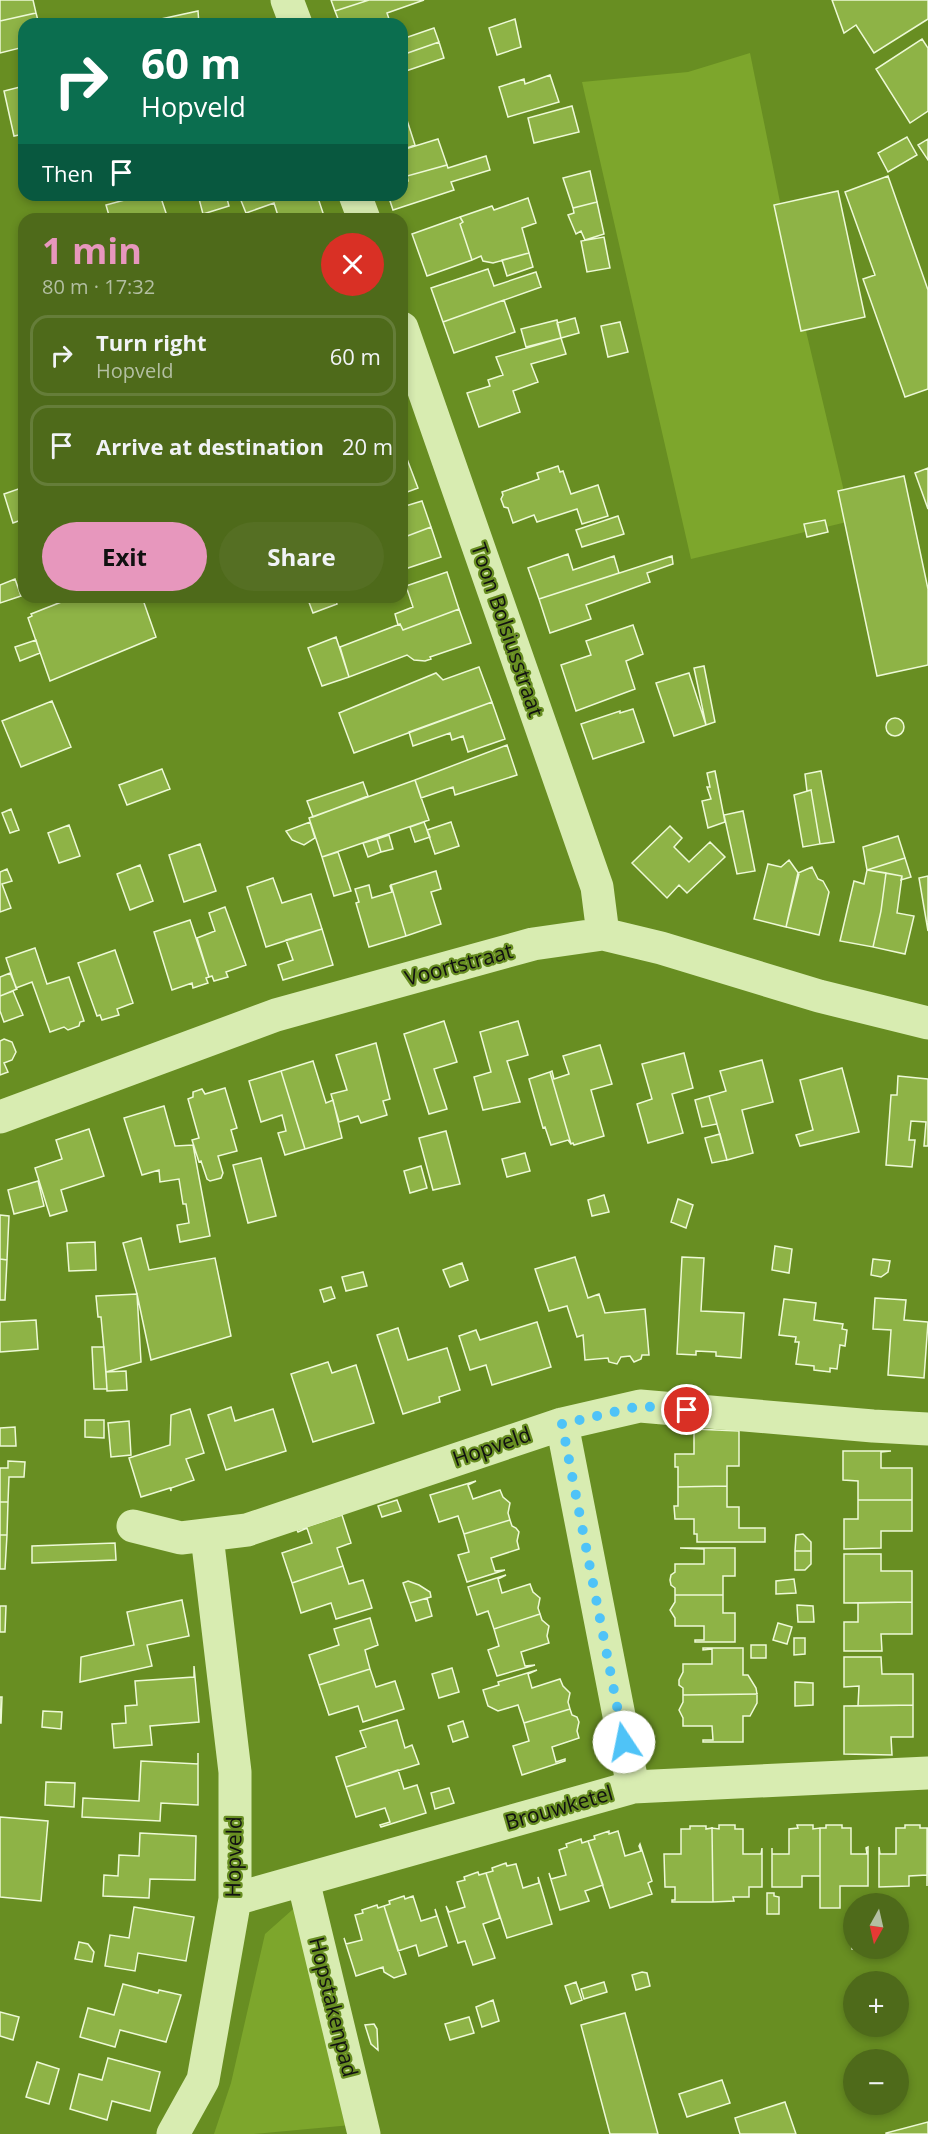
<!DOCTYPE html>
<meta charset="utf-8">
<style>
:root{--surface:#4e6a1a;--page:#556f23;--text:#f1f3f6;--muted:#b3bfa2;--line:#657d39;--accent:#e797bd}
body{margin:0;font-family:"Open Sans",sans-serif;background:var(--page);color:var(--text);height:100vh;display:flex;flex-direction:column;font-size:22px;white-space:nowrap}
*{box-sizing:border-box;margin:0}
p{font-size:20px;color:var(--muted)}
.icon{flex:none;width:33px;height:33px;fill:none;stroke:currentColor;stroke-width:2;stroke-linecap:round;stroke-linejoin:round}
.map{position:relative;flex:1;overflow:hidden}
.drawer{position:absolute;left:18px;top:213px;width:390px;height:390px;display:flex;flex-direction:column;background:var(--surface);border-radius:18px;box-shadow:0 3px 9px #0003}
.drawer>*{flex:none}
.hud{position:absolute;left:18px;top:18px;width:390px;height:183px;border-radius:18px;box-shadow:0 3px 9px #0003;background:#0b6e4f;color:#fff;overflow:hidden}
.needle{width:39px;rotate:188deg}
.controls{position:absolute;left:843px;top:1893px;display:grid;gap:12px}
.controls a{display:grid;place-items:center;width:66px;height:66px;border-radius:50%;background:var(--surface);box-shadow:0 3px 9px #0003;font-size:30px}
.pin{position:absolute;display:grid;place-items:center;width:51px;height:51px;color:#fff;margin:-26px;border:3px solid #fff;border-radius:50%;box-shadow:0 2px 6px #0007}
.me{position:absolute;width:66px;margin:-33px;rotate:349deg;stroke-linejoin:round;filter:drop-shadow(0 0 4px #0008)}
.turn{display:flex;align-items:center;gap:21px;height:126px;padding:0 24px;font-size:27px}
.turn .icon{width:78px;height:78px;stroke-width:2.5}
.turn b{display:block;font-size:42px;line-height:51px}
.then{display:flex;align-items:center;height:57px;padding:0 24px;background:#0003;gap:12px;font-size:22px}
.round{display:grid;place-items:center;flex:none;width:63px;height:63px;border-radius:32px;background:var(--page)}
.overview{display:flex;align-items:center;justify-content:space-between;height:102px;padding:0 24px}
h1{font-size:36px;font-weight:700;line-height:45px;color:var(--accent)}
.cta{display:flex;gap:12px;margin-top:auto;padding:12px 24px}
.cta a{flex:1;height:69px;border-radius:36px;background:var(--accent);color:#111;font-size:24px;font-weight:700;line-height:69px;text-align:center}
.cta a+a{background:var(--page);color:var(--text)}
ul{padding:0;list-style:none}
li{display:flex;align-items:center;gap:18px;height:81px;margin:0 12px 9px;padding:0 12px;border:3px solid var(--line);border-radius:18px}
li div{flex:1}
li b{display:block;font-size:22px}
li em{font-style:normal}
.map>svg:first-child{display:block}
.green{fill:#7da62c}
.building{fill:#8eb346;stroke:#edf9d6;stroke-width:1.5}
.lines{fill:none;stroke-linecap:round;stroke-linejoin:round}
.minor{stroke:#d8ecb1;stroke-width:33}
.route{stroke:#4fc3f7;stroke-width:10;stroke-dasharray:0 18}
.labels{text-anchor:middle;stroke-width:4.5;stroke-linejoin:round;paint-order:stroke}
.street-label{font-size:21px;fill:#111;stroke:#688e22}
</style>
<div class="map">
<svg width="928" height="2134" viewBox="0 0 928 2134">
<rect width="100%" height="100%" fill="#688e22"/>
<!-- green -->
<path class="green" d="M750 53 806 331 851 521 691 559 582 82 688 72Z
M300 1903 362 2124 254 2134H214L231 2083 265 1934Z"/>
<!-- building -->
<path class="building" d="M0 0H33L36 13 0 21Z
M331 0H369L335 11Z
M369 0H424L387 13 390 22 385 24H340L335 11Z
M832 0H928V19L874 53 856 25 844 33Z
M198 11 199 24H148L147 22Z
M36 13 39 24H24V47L0 53V21Z
M515 19 521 47 497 55 489 28Z
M434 28 439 42 402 55V39Z
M922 39 928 48V111L910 123 876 69Z
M439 42 444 58 403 72 406 83 402 84V55Z
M550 75 559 102 508 117 499 87 524 79 525 84Z
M24 86V134L14 136 4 91Z
M572 106 579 132 534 143 528 118Z
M405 114 415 145 402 150V115Z
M907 137 917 155 888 172 878 153Z
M438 139 447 165 407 176 408 181 402 183V150Z
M928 139V160L918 145Z
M486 156 490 170 451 182 454 190 393 210 388 195H402V183L408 181 407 176 447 165 448 168Z
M590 171 597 202 573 208 563 178Z
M888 176 928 290V389L905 397 863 279 875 275 845 192Z
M838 191 865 317 801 331 774 205Z
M143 195H160L168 219H110L106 205Z
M198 195H226L229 206 203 214Z
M252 195H317L325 219H279L274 203 246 213 240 198Z
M528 198 536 223 522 228 529 253 493 263 483 261 481 256 472 260 460 224 463 222 460 217 492 206 494 210Z
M597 202 604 234 585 240 581 231 576 234 568 215 574 213 573 208Z
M460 217 463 222 460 224 472 260 427 276 412 234Z
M604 237 610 268 587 272 581 241Z
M529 253 533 267 507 276 502 260Z
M488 269 494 286 536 272 541 287 443 322 431 288Z
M504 300 515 332 454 353 443 322Z
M575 318 579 333 561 338 557 323Z
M557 320 561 338 526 347 521 329Z
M620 322 628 352 608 357 601 326Z
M561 338 566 354 531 364 538 382 513 391 520 412 479 427 467 393 490 386 488 380 503 375 496 357Z
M402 442 407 459 402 461Z
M407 459 418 488 402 494V461Z
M558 466 560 472 563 471 571 494 598 485 608 516 582 524 577 509 537 522 534 515 513 523 508 508 504 507 501 499 503 495 502 492 539 479 537 473Z
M928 468V509L915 473Z
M904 476 928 589V665L877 676 838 491Z
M24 487V519L13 523 4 494Z
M422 501 431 527 402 538V507Z
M618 516 624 534 582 547 576 530Z
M825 520 828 532 807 537 804 524Z
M431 527 441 557 405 569 402 562V538Z
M568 554 573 570 614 556 619 573 539 599 528 568Z
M672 556 673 564 647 573 650 582 586 605 591 619 550 633 539 599Z
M447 572 459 609 403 630 400 624 398 625 395 614 413 607 406 586Z
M15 579 21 596 0 603V585Z
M74 597H142L156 637 50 681 28 618 32 616 31 614Z
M307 597H335L337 604 313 613Z
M459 609 471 643 430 657 431 659 425 661 414 660 407 655 349 677 340 647 400 624 403 630Z
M633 625 643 654 626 661 635 689 576 711 561 665 591 655 586 641Z
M336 637 349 677 322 686 308 648Z
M36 640 40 653 20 661 15 647Z
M704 666 715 722 706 725 694 668Z
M479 667 492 702 354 753 339 713 436 673 443 680Z
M689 673 706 725 674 736 656 683Z
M52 701 71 747 21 767 2 721Z
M492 702 505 739 468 752 463 736 452 740 450 733 413 746 409 732Z
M633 709 644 742 593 759 581 724 620 711V713Z
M886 727a9 9 0 1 1 18 0a9 9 0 1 1-18 0Z
M507 745 517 775 455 795 453 787 421 798 415 780Z
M162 769 170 789 127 805 119 785Z
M715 771 725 822 708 828 702 801 711 799 707 787H710L707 773Z
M821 771 834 842 820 844 811 790 807 791 805 774Z
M415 780 429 820 322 857 309 818Z
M363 782 368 796 313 817 307 801Z
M811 790 820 844 803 847 794 795Z
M11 809 19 830 10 833 2 813Z
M743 811 755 871 737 874 724 815Z
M310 822 315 838 304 845 292 840 286 831Z
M424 822 430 837 415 842 410 827Z
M451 822 459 846 435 854 427 830Z
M69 825 80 856 59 863 48 833Z
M670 826 682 838 674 847 689 862 710 842 725 857 687 893 679 885 667 898 632 863Z
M389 835 393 849 381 852 377 839Z
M898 836 905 858 867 870 863 847Z
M377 839 381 852 368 857 363 843Z
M200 844 216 891 184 902 169 855Z
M338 852 351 891 334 896 322 857Z
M905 858 911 877 901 880 902 876 867 870Z
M789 860 799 874 786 927 754 919 768 864 781 867Z
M140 865 153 901 130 910 117 874Z
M812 867 818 879 823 881 829 892 819 935 786 927 798 873Z
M7 869 12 881 2 884 11 908 0 912V872Z
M867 870 886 873 881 911 873 947 840 941 854 881 864 884Z
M436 871 441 889 431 892 441 924 406 936 391 885Z
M886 873 902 876 897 913 914 916 905 954 873 947 881 911Z
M928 876V931L919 878Z
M273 878 282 903 311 894 322 929 266 947 247 887Z
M369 885 372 898 392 892 390 886 391 885 406 936 369 947 356 903 359 902 355 889Z
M225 907 246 965 226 972 228 977 214 981 212 976 209 977 197 938 215 931 209 913Z
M190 920 209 977 206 978 208 983 193 988 192 983 172 990 154 932Z
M322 929 333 965 283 980 278 965 293 960 286 940Z
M35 948 47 984 69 977 84 1021 80 1022 79 1026 68 1030 64 1027 50 1032 32 982 16 988 6 958Z
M115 950 133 1003 117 1009 119 1015 102 1020 100 1015 97 1016 78 963Z
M10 973 17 989 0 996V977Z
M13 991 23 1015 4 1022 0 1011V996Z
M444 1021 457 1062 434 1069 447 1109 429 1114 404 1034Z
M518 1021 528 1055 507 1061 520 1102 483 1110 474 1077 491 1072 480 1032Z
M4 1039 12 1042 16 1052 12 1060 4 1063 8 1072 0 1075V1041Z
M376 1043 390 1099 383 1101 387 1115 361 1123 358 1116 339 1122 331 1094 347 1090 336 1055Z
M600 1045 612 1084 591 1090 604 1136 574 1145 573 1143 571 1144 550 1072 552 1071 554 1079 569 1074 563 1056Z
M684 1053 693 1088 672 1094 683 1133 648 1143 637 1104 652 1099 642 1064Z
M762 1060 773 1102 742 1110 753 1153 727 1160 709 1096 726 1091 720 1071Z
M313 1061 326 1103 333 1100 342 1138 305 1149 281 1071Z
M842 1068 859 1132 800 1146 796 1135 813 1130 800 1080Z
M281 1071 305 1149 285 1155 278 1133 286 1131 282 1115 261 1122 249 1081Z
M550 1072 571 1144 568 1140 551 1145 545 1127 543 1128 529 1079Z
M898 1076 928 1079V1146H924L926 1122 911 1121 909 1140H915L912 1167 886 1165 891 1095H897Z
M225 1088 237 1128 231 1130 237 1151 218 1156 223 1173 221 1178 210 1181 207 1179 201 1161 199 1162 192 1140 199 1138 188 1099 193 1097V1092L202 1089 205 1094Z
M709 1096 717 1124 702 1127 695 1100Z
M164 1106 175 1146 193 1145 210 1236 180 1242 177 1225 189 1223 186 1204H183L179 1179 160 1182 159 1170 142 1175 124 1118Z
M89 1129 104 1176 61 1190 67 1211 50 1216 35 1168 62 1159 56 1140Z
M446 1131 460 1184 433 1190 419 1138Z
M720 1134 727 1160 712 1163 705 1138Z
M525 1153 530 1171 507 1177 502 1159Z
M261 1158 276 1216 248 1223 233 1165Z
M421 1166 427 1188 410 1193 404 1171Z
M38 1181 44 1206 14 1214 8 1190Z
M604 1195 609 1212 592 1216 588 1200Z
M678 1199 693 1205 686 1228 671 1222Z
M0 1215 9 1216 7 1260 0 1259Z
M141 1238 149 1270 215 1258 231 1336 151 1360 137 1294 123 1243Z
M95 1242 96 1270 69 1271 67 1243Z
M775 1246 792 1249 789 1273 772 1270Z
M575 1257 588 1298 599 1294 605 1313 645 1309 649 1355H642L641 1359 634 1362 630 1356 621 1357 617 1364 609 1362 608 1358 585 1360 583 1335 577 1337 567 1306 549 1311 535 1269Z
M682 1257 704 1258 701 1311 744 1313 741 1358 716 1356V1352L696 1351V1355L677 1354Z
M0 1259 7 1260 5 1300H0Z
M873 1259 890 1261 888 1272 881 1277 871 1275Z
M462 1263 468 1280 450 1287 443 1270Z
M363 1272 367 1286 346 1291 342 1277Z
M331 1287 335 1298 324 1302 320 1290Z
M137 1294 141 1362 106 1372 101 1317H98L96 1296Z
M875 1298 906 1300 904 1320 928 1322 924 1378 888 1375 891 1330 873 1329Z
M784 1299 816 1303 814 1320 843 1324 842 1329 847 1330 845 1346 840 1345 837 1369 830 1368V1372L814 1370V1366L796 1364 799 1342H795L796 1337 779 1335Z
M36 1320 38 1349 0 1352V1322Z
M537 1322 551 1367 492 1385 486 1365 470 1370 459 1336 476 1330 480 1340Z
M398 1328 408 1360 447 1348 460 1390 439 1397 440 1402 403 1414 377 1335Z
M92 1347H104L107 1389H94Z
M328 1362 332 1373 356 1365 374 1423 313 1442 291 1374Z
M126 1371 127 1390 107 1391 106 1372Z
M231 1407 235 1421 273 1409 286 1451 226 1470 208 1415Z
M190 1409 204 1453 186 1459 194 1480 171 1488V1491L170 1488 141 1497 129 1458 170 1445 171 1415Z
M85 1420H104V1438L85 1437Z
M129 1421 131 1455 111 1457 108 1423Z
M15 1427 16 1446H0V1428Z
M694 1429 739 1431V1466H727V1486L678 1487V1467H675V1454H694Z
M843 1451H891L881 1452V1468H912V1500H858V1481L843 1480Z
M8 1461 25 1462 24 1477H9L8 1502H0V1468H8Z
M476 1481 468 1485 473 1499 500 1490 503 1497 510 1503 508 1513 510 1520 464 1534 458 1516 439 1522 430 1495Z
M727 1486V1507H739V1528H765V1542H697V1534H694V1519H675L674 1506H678V1487Z
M397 1500 401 1511 382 1517 378 1506Z
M858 1500H912V1531H881V1548L844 1549V1519H858Z
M0 1502H8L7 1535H0Z
M342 1515 351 1543 337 1548 343 1566 292 1583 282 1553 312 1543 307 1528 298 1532 297 1530Z
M510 1520 512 1526 516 1528 519 1532 517 1541 519 1549 491 1558 495 1571 505 1570 467 1582 458 1555 469 1552 464 1534Z
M803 1534 811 1542V1551H795L796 1535Z
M0 1535H7L5 1569H0Z
M115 1543 116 1560 32 1563V1546Z
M680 1548H735V1576H723V1595H675V1588L671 1585 670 1580 671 1575 675 1572V1564H704V1549Z
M795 1551H811V1564L805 1570H795Z
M844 1554H881V1571H912V1602L844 1603Z
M343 1566 349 1584 363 1580 372 1608 336 1619 331 1603 301 1613 292 1583Z
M506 1575 498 1579 502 1593 530 1584 533 1592 540 1598 538 1608 540 1614 494 1629 488 1611 477 1615 468 1587Z
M794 1579 796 1593 776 1594V1581Z
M408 1581 419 1585 430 1592 431 1597 410 1603 403 1583Z
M675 1595H723V1613H735V1642H695V1640H704V1626H675V1618L670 1610 675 1602Z
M427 1598 432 1616 416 1621 410 1603Z
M182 1600 189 1636 147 1645 152 1666 80 1682 81 1657 134 1645 127 1612Z
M912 1602V1634H881L882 1651H844V1622H858V1603Z
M797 1605 813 1606 814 1622H798Z
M0 1606H6L5 1632H0Z
M540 1614 542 1620 549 1626 547 1636 549 1643 521 1652 525 1666 535 1665 497 1676 488 1650 499 1646 494 1629Z
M370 1618 378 1645 365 1650 370 1669 319 1685 309 1655 339 1645 334 1629Z
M778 1623 792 1627 787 1644 773 1640Z
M794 1638H805V1654L794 1655Z
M751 1645H766V1658H751Z
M703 1648H743V1675H748L756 1688 757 1694 683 1695V1688L679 1685V1680L683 1672V1664H712V1649L703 1650Z
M844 1657H881L882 1674H913V1705L858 1706 859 1686 844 1687Z
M194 1666 199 1722 150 1726 152 1745 114 1748 112 1724 126 1723 125 1706 137 1705 135 1681 194 1677Z
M452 1668 459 1692 439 1698 432 1674Z
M370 1669 376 1687 395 1681 404 1709 363 1722 358 1706 329 1715 319 1685Z
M537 1670 528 1674 532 1688 560 1679 563 1686 570 1693 568 1702 570 1709 524 1723 518 1705 498 1711 488 1706 483 1690 499 1685 498 1682Z
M795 1682 813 1683V1705L795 1706Z
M757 1694V1703L750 1716H743V1742H703V1740H713L712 1726H683V1718L679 1710 683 1702V1695Z
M0 1697H2L1 1723H0Z
M913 1705V1737H891L892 1755 844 1754V1706Z
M570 1709 572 1715 577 1717 579 1722 577 1731 579 1738 552 1747 556 1762 565 1759V1761L522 1775 513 1746 529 1741 524 1723Z
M43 1711 62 1712 61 1729 42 1727Z
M397 1720 405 1748 412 1745 419 1764 346 1787 336 1757 366 1747 360 1731Z
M463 1721 468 1737 453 1742 448 1726Z
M198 1753V1805L161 1803 160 1821 82 1817 83 1798 139 1801 141 1761 198 1764Z
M398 1770 404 1789 417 1785 426 1813 381 1827 380 1825 390 1822 385 1808 356 1817 346 1787Z
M46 1782 75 1783 74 1807 45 1805Z
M449 1788 454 1803 435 1809 431 1793Z
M0 1817 48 1821 41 1901 0 1897Z
M719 1825H735V1829H743V1854H761L762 1848V1887H749V1897H733L734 1901 713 1902 712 1828 719 1829Z
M797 1825H813V1829L820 1828V1876H802V1887H772V1848V1854H789V1829L798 1828Z
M826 1825H842V1828H851V1854H867L866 1848 868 1847V1886H840V1908H820V1828H826Z
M905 1825H920V1828H927V1875L909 1876V1886L879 1887V1847L880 1854H896V1828H905Z
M690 1826H706V1829L712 1828 713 1902H672V1900H675V1887H665L664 1854H681V1829H690Z
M927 1828H928L927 1886Z
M609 1831V1834L618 1831 625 1856 641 1851 639 1846 640 1844 652 1881 648 1883 652 1894 610 1908 588 1841 595 1839 594 1836Z
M140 1833 196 1836 195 1880 150 1879 149 1898 103 1896 104 1875 118 1876 119 1855 139 1856Z
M581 1839 582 1843 588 1841 603 1885 585 1891 589 1901 560 1910 549 1873 551 1879 566 1875 559 1850 567 1847 566 1844Z
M506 1863 507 1866 516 1864 523 1888 539 1883 538 1877 552 1924 507 1938 486 1873 493 1871 492 1868Z
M478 1872 479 1875 486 1873 500 1918 483 1924 495 1958 473 1965 465 1941 458 1943 446 1906 449 1912 465 1907 457 1882 465 1880 464 1877Z
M767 1893H774V1896L779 1897V1914H767Z
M404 1896 405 1899 413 1896 421 1921 437 1916 435 1909 447 1946 419 1956 416 1945 398 1951 384 1906 390 1904 389 1901Z
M377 1905 378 1908 384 1906 406 1974 394 1978 384 1972 383 1967 356 1976 344 1938 346 1944 362 1940 355 1915 363 1913 362 1910Z
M134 1907 194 1917 186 1961 138 1953 135 1971 105 1966 110 1935 129 1938Z
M853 1930 854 1948H873V1950L852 1949Z
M79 1942 88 1944 94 1952 92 1962 75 1959Z
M642 1972 647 1973 650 1986 636 1990 632 1975Z
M576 1982 582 2000 571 2004 565 1986Z
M604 1982 607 1992 584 1999 581 1989Z
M123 1984 158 1993 159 1990 181 1995 166 2042 120 2030 115 2047 80 2037 88 2008 114 2015Z
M493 2000 499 2021 482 2027 476 2007Z
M0 2012 19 2017 13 2040 0 2036Z
M625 2013 658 2134H610L581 2025Z
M469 2017 474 2033 450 2040 445 2024Z
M374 2024 377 2029 378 2050 371 2044 365 2025Z
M108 2058 160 2072 150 2111 112 2101 107 2120 70 2109 79 2074 102 2080Z
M37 2062 59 2069 49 2104 26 2097Z
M722 2080 730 2103 687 2117 679 2094Z
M785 2102 796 2134H740L735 2118Z
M928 2122V2134H886V2133Z"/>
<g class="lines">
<!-- minor -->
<path class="minor" d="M287 0 296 24
M355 195 364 219
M402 328 597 887 603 934
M0 1117 276 1015 533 944 603 934 661 948 819 996 928 1023
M562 1424 633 1787
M133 1526 181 1538 247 1530 562 1424 640 1406 873 1426 928 1429
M303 1880 364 2134
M235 1899 633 1787 928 1773
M173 2134 203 2080 235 1899V1772L207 1536"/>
</g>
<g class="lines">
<!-- route -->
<path class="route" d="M624 1742 562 1424 640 1406 687 1410"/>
</g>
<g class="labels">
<!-- street labels -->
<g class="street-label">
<text transform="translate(507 630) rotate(71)" y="7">Toon Bolsiusstraat</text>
<text transform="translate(459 965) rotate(-15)" y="7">Voortstraat</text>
<text transform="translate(492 1447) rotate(-19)" y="7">Hopveld</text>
<text transform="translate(559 1808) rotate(-16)" y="7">Brouwketel</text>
<text transform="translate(234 1857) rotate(-89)" y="7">Hopveld</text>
<text transform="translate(333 2007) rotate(76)" y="7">Hopstakenpad</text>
</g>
</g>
</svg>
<div class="controls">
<a><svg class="needle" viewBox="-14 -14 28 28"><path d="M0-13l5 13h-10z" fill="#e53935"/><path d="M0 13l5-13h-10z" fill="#b3bfa2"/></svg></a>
<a>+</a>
<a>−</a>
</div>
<div class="pin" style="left:687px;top:1410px;background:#d93025"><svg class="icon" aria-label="arrive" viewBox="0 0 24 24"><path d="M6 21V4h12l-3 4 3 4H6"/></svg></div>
<svg class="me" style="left:624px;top:1742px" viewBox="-20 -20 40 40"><circle r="19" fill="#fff"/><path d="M0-13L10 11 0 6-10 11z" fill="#4fc3f7"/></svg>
<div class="hud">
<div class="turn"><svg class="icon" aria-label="right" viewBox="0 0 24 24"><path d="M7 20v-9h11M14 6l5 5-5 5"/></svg><div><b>60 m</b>Hopveld</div></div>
<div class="then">Then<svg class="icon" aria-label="arrive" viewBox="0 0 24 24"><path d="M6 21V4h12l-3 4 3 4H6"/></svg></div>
</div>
<section class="drawer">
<div class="overview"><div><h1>1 min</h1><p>80 m · 17:32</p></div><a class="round" style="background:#d93025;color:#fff"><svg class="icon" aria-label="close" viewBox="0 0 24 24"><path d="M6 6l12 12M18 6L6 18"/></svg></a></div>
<ul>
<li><svg class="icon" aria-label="right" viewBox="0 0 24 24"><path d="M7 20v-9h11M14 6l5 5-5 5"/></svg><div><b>Turn right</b><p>Hopveld</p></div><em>60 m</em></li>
<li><svg class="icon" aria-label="arrive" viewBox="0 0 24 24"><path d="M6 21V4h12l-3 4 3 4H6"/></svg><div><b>Arrive at destination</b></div><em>20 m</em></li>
</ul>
<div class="cta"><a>Exit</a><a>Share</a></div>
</section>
</div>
